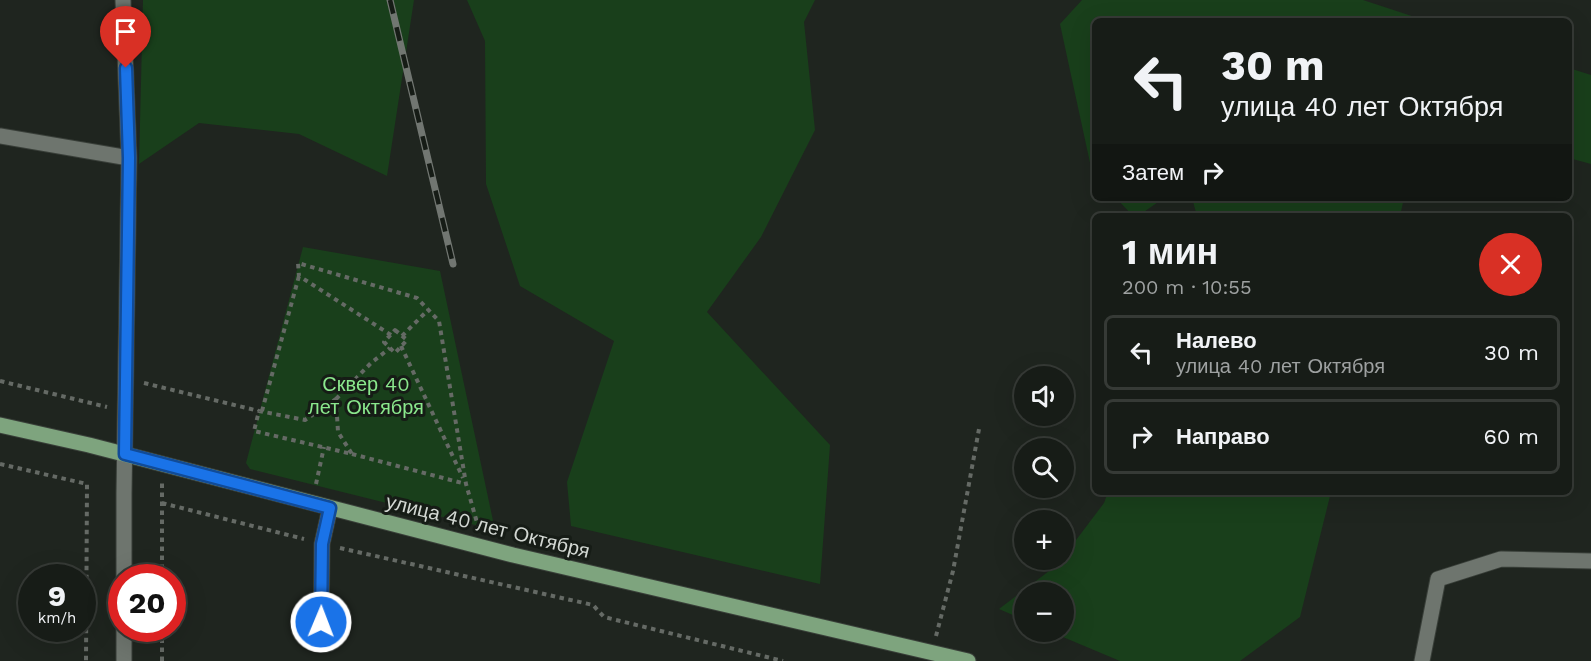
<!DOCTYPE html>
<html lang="ru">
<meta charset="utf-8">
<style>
:root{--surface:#171c17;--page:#202520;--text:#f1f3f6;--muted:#9ea1a1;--line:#363a36}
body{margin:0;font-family:"Work Sans",sans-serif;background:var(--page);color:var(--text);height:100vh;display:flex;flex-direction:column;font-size:22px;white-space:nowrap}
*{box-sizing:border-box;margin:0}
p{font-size:20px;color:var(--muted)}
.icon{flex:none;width:33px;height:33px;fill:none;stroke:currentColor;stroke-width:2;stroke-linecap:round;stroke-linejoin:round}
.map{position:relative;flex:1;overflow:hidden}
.panel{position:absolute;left:1092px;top:213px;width:480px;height:282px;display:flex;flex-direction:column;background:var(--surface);border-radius:9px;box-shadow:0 6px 24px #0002,0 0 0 2px var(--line)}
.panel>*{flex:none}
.guide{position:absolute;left:1092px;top:18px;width:480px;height:183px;border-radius:9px;box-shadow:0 6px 24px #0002,0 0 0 2px var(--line);background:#171c17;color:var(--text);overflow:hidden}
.fabs{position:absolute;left:1014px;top:366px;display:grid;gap:12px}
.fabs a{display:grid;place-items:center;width:60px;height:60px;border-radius:50%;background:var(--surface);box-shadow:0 6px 24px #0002,0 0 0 2px var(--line);font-size:30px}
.speed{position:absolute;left:18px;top:564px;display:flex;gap:12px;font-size:30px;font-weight:700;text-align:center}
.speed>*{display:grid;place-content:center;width:78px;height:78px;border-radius:50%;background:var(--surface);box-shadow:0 6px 24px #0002,0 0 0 2px var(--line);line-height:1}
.speed small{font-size:15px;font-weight:400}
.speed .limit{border:9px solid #d22;background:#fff;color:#111}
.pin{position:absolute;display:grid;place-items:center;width:51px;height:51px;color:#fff;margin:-62px -26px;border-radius:50% 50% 50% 0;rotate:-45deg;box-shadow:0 0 6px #0007}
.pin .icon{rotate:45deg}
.me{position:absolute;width:66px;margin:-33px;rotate:1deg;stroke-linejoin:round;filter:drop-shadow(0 0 4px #0008)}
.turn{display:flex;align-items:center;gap:21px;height:126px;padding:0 30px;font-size:27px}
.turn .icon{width:78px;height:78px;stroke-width:2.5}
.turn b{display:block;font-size:42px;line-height:51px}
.then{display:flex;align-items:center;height:57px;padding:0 30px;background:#0003;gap:12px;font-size:22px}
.round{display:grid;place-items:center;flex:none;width:63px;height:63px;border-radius:32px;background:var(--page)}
.headline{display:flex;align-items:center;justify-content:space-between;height:102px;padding:0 30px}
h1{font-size:36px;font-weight:700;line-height:45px}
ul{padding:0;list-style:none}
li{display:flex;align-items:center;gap:18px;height:75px;margin:0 12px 9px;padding:0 18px;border:3px solid var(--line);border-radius:9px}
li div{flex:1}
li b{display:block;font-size:22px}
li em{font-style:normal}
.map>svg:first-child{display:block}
.green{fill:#193f1b}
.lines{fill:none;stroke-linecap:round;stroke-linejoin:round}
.minor-casing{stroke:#393f39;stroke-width:17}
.major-casing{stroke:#393f39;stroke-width:17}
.path{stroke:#656a65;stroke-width:4;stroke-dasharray:4.5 4.5;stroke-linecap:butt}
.minor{stroke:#6e756e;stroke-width:15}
.major{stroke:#7ea47e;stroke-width:15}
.rail-casing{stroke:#717671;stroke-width:7}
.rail{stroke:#161c16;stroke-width:4.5;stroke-dasharray:14;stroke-linecap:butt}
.route-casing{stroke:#114b97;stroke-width:15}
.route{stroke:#1a73e8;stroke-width:10}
.labels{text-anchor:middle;stroke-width:6;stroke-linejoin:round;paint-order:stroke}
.park-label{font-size:20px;fill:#8ae78c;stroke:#161c16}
.street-label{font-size:20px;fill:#d2d7d2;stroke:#161c16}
</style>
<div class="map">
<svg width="1591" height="661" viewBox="0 0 1591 661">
<rect width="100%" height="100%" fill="#1f251f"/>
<!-- green -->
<path class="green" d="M143 0H414L387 176 299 134 199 123 139 164Z
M467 0H815L804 22 815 130 761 237 707 312 830 445 820 584 571 526 567 482 614 341 520 286 486 184 485 41Z
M1082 0H1363L1427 21H1095V175L1092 172 1060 24Z
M1569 68 1591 75V164L1569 158Z
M1116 198H1164L1138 216H1133Z
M1192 198H1404L1400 216H1197Z
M303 247 440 271 495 530 250 469 246 463Z
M1108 492H1331L1300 617 1240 661H1120L1051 632H1064V592H1024V620L999 609 1057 565 1061 560H1064V556L1104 503Z"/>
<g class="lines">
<!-- minor casing -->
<g class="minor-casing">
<path id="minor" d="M123 0 129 158 124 494V578
M0 136 129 158
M124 628V661
M321 641 322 544 330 508
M1422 661 1438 579 1501 559 1591 561"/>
</g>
<!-- major casing -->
<g class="major-casing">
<path id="major" d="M0 425 89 445 513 555 968 661"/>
</g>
<!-- path -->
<path class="path" d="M395 330 407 340 395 353 384 342Z
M391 335 299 276 298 263 417 298 439 321 466 484 478 526
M402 336 428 310
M401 346 463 478
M0 381 107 407
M144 383 259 411
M336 399 338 432 352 454 254 431 259 411 305 420Z
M336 399 371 363 390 348
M262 411 299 276
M352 454 466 484
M0 464 87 484 86 661
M316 484 324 447
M162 503 304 539
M340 548 593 605 604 617 783 661
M162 578V482
M936 636 953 571 979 429
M162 661V628"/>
<!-- minor -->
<use href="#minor" class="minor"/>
<!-- major -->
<use href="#major" class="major"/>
<!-- rail casing -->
<g class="rail-casing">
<path id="rail" d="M390 0 453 264"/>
</g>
<!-- rail -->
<use href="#rail" class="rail"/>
</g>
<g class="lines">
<!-- route casing -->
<g class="route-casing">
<path id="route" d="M126 68 129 158 125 454 330 508 322 544 321 622"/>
</g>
<!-- route -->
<use href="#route" class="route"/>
</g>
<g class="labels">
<!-- park labels -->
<g class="park-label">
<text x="366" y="391">Сквер 40<tspan x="366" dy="23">лет Октября</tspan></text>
</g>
<!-- street labels -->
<g class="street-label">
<text transform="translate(488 526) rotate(14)" y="7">улица 40 лет Октября</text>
</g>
</g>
</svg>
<div class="fabs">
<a><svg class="icon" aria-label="sound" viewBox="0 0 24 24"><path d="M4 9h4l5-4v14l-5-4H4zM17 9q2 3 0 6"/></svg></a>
<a><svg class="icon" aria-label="search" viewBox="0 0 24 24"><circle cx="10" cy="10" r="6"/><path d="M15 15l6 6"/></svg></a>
<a>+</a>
<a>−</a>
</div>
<div class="speed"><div>9<small>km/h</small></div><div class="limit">20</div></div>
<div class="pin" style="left:126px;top:68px;background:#d93025"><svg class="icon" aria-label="arrive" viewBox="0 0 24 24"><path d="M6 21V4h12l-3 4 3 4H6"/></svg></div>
<svg class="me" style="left:321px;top:622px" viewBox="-20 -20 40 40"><circle r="17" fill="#1a73e8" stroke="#fff" stroke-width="3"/><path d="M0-11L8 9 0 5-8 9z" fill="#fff"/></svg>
<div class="guide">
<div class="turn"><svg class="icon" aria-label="left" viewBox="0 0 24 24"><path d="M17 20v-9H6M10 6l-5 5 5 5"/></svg><div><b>30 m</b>улица 40 лет Октября</div></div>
<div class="then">Затем<svg class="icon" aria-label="right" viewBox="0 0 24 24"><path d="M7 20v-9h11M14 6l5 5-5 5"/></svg></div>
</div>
<section class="panel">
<div class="headline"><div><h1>1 мин</h1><p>200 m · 10:55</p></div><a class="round" style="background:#d93025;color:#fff"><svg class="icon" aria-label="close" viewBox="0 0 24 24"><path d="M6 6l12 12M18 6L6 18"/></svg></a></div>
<ul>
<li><svg class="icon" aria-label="left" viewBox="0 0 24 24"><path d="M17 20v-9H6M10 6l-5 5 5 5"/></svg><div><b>Налево</b><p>улица 40 лет Октября</p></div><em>30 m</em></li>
<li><svg class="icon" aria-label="right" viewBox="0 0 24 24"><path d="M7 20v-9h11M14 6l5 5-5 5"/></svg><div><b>Направо</b></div><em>60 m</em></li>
</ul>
</section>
</div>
